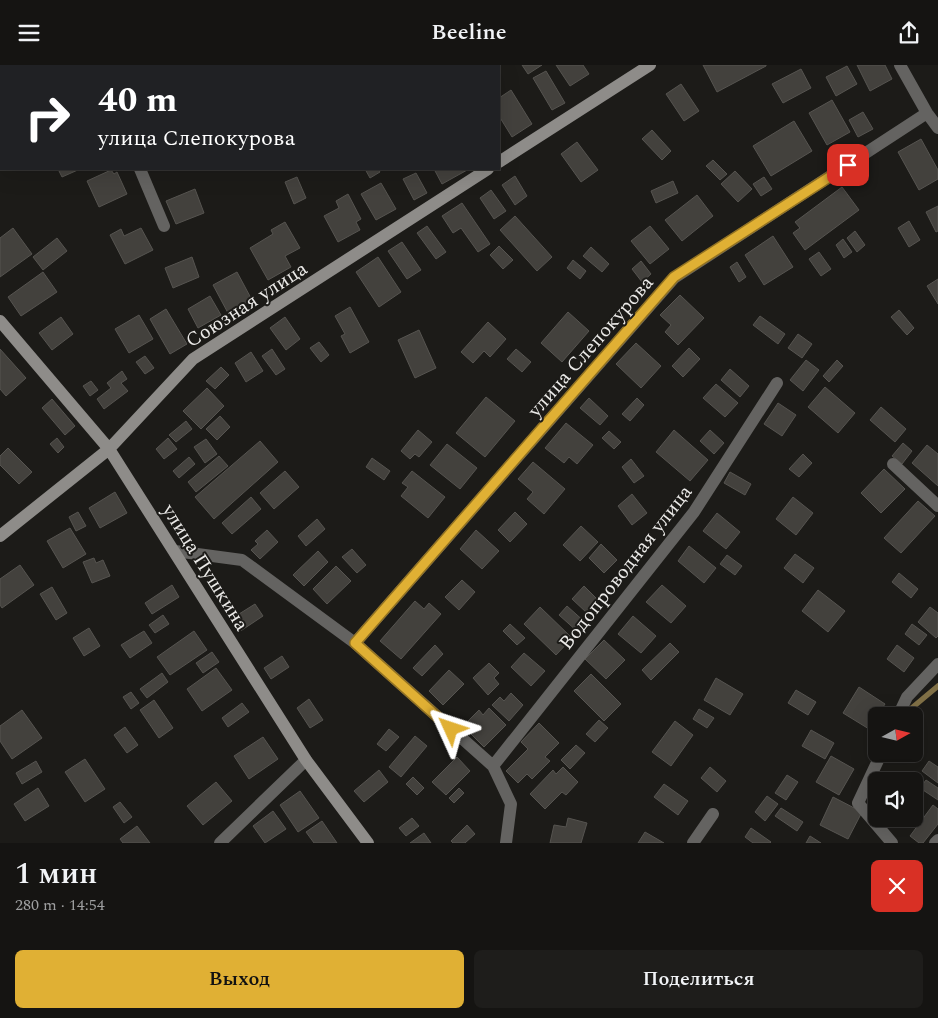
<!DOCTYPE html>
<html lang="ru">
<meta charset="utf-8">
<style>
:root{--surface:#151412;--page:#1e1d1b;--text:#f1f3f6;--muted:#9d9e9f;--line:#343332;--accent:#e0b034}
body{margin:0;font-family:Spectral,serif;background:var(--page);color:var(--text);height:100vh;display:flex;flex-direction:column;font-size:19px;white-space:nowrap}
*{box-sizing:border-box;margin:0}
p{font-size:16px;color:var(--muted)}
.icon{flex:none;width:28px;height:28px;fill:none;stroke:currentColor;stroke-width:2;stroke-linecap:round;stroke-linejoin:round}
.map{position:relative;height:778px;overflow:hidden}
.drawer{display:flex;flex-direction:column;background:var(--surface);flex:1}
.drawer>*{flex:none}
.guide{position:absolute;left:0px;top:0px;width:500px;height:105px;box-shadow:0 5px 20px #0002,0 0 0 1px var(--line);background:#202124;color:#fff;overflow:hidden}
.needle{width:32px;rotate:82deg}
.buttons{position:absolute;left:868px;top:642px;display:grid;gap:10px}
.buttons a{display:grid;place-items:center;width:55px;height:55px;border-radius:8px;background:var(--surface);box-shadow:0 5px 20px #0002,0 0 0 1px var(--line);font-size:25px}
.pin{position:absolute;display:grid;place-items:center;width:42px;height:42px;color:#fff;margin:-21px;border-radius:10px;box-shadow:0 2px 8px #0006}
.me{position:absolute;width:55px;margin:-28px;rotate:312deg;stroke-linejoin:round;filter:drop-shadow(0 0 4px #0008)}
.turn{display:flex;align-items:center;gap:18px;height:105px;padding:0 15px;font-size:22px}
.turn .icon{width:65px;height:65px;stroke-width:2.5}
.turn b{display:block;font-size:35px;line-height:42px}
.round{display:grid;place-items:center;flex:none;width:52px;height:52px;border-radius:8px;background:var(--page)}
.overview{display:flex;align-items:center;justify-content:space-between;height:85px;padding:0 15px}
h1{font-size:30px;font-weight:600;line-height:38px}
.button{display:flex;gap:10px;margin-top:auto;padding:10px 15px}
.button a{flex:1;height:58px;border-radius:8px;background:var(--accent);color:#111;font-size:20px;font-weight:600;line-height:58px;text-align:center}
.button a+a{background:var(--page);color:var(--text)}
header{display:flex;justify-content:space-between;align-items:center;height:65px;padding:0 15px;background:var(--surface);font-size:22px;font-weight:600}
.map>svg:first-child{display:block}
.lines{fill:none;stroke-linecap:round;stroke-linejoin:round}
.stream{stroke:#807046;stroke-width:5.5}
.building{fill:#43413d;stroke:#565450}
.street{stroke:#646361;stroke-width:12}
.secondary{stroke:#8e8c89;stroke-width:12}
.route-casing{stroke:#927222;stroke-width:12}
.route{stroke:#e0b034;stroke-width:9}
.labels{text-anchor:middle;stroke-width:4;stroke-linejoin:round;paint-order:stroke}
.street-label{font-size:20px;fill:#ebeae8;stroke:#1c1b18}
</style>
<header><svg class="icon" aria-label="menu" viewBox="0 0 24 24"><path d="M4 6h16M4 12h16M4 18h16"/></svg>Beeline<svg class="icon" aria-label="share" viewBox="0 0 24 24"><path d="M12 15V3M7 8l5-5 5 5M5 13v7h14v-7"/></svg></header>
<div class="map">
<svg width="938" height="778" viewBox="0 0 938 778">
<rect width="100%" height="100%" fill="#1c1b18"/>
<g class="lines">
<!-- stream -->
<path class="stream" d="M905 651 907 647 938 621"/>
</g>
<!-- building -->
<path class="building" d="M522 0H542L528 9Z
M556 0H583L589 9 570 21Z
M703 0H766V1L717 27Z
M857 0H885L892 14 870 26Z
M847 1 857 19 836 31 826 12Z
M801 4 811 23 783 38 772 19Z
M546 6 565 38 552 45 533 13Z
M681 19 699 46 684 56 666 29Z
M511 25 532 59 512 72 499 51V33Z
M832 35 850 67 827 80 809 48Z
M863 47 873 64 858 72 849 55Z
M0 52 1 53V86L0 84Z
M794 56 812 86 771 111 753 81Z
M652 65 671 86 662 95 642 74Z
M921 74 938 105V114L919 125 898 87Z
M577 77 598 105 581 117 561 89Z
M713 95 727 109 720 115 706 101Z
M58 104H80L62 112Z
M365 104H378L380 107 370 113Z
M434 104H469L442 119Z
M111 105 114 109 117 107 127 129 99 142 87 116Z
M735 106 752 124 738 137 721 119Z
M416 108 427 128 414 135 403 114Z
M515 111 527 131 515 140 502 120Z
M297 112 306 133 294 139 285 117Z
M764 112 772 124 761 131 753 119Z
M673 116 678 128 656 138 651 126Z
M381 118 396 144 376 155 361 129Z
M842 122 859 145 805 185 793 168 800 163 795 157Z
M195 124 204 148 176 159 166 136Z
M491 125 506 146 494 154 480 133Z
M348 129 361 154 356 157 360 165 338 177 324 151 339 143 336 136Z
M697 130 713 151 682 176 665 155Z
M462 138 490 179 478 187 461 163 453 168 442 151Z
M938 141V166L936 167 926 147Z
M515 151 552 192 537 206 500 165Z
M909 156 920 175 909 182 898 163Z
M285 157 300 183 285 191 291 202 268 215 250 183 273 169 271 165Z
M427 161 446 187 436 194 417 168Z
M650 161 669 184 650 199 631 176Z
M13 163 32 189 0 212V173Z
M141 163 153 185 125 199 110 170 121 164 124 171Z
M855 166 865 180 857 187 847 173Z
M773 171 793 202 764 220 745 190Z
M57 173 67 186 43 205 33 192Z
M843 174 852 187 844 193 836 180Z
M402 177 421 205 407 214 388 186Z
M499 181 513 195 503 204 490 190Z
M591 182 609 199 602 207 583 191Z
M819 187 831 204 821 211 809 194Z
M192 192 199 212 173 223 165 203Z
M378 192 401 227 379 242 356 207Z
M573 195 586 206 580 214 567 203Z
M641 196 651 209 642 217 632 204Z
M737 197 746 212 739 217 730 202Z
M43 207 57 227 21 251 8 232Z
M237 207 252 235 228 248 213 220Z
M938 214V239L927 221Z
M680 230 704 253 678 280 665 267 671 260 660 250Z
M210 231 221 250 198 263 188 244Z
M350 242 369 277 350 288 341 271 345 269 335 251Z
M166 244 187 279 170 289 150 254Z
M899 245 914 263 907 270 891 252Z
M568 247 589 266 562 297 541 278Z
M139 250 153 274 129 288 115 264Z
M760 251 785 269 778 279 753 260Z
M61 252 73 269 52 285 39 268Z
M285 252 300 274 286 285 270 263Z
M488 257 506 274 490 292 484 286 473 298 461 287Z
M419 265 436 303 415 313 398 275Z
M798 269 812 279 802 293 788 283Z
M319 277 329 290 321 297 310 283Z
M636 278 661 301 641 323 616 299Z
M689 283 700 294 683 312 672 301Z
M0 284 26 313 6 331 0 324Z
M272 284 285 304 276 310 262 291Z
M516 284 531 297 522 307 507 294Z
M251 287 263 306 246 317 235 298Z
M145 291 154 303 145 309 136 297Z
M806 295 819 305 803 326 790 315Z
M837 295 843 301 829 317 823 311Z
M221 302 229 310 215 324 206 316Z
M730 304 749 321 740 332 721 315Z
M122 306 127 314 121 318 128 326 104 344 97 334 111 323 107 318Z
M91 316 98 325 90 331 83 321Z
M716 319 738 338 725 352 703 333Z
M825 322 855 348 838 368 808 342Z
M207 323 224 341 201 364 183 346Z
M486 332 515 356 485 392 456 368Z
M589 333 608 351 600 360 580 343Z
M637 333 644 340 630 356 622 349Z
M52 334 75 361 65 370 42 343Z
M778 338 796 350 782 371 764 359Z
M881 342 906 364 895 377 870 355Z
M220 351 230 362 217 375 206 364Z
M186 356 192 364 176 377 169 370Z
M566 358 593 380 577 399 569 392 564 398 545 383Z
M418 365 432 377 419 392 415 389 410 394 401 386Z
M674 365 708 395 690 416 656 387Z
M710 365 724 378 714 389 700 376Z
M609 366 621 377 614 384 602 373Z
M57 373 64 382 58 388 50 379Z
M168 373 177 384 164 394 156 384Z
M206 374 217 389 205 398 194 382Z
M260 376 278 397 214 454 195 432Z
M903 378 912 386 902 399 892 391Z
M447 379 477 403 460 424 430 400Z
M927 380 938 389V421L912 398Z
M8 383 32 407 19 419 0 400V391Z
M803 389 812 398 799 412 789 404Z
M219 391 228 401 196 427 188 417Z
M189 392 195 399 179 413 173 406Z
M372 393 390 406 384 415 366 402Z
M631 394 644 411 634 418 622 402Z
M533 397 565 424 544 449 527 434 533 427 518 414Z
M884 404 905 424 881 448 861 428Z
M285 406 299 422 274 444 260 428Z
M412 406 445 432 428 453 401 431 408 422 402 418Z
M730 407 751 419 745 430 724 418Z
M115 427 127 448 100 463 89 443Z
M632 429 647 448 632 460 618 441Z
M251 432 261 444 232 469 222 458Z
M793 432 813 448 796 470 776 454Z
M918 436 935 451 901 488 884 473Z
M78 447 86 461 76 466 69 452Z
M515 447 527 459 510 477 498 465Z
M717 448 740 467 726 484 703 466Z
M317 454 325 464 306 481 298 471Z
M581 461 598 477 580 496 563 480Z
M70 463 86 489 63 503 47 476Z
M267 465 278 477 260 494 251 485 258 479 255 476Z
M476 465 499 486 482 504 460 484Z
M601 479 617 495 604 508 589 493Z
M689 481 716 503 704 518 678 496Z
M352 484 366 500 357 508 342 492Z
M318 486 328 497 304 521 293 510Z
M795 489 814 503 803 518 784 503Z
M727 490 742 501 735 510 720 499Z
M94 493 96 498 103 495 110 511 92 518 83 497Z
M20 500 34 520 2 543 0 540V514Z
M336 501 351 516 327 539 313 524Z
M899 508 918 524 911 533 892 517Z
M462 515 475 527 459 545 445 532Z
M172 520 179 532 152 549 145 538Z
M662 520 686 541 671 558 646 537Z
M584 521 599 536 587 548 572 534Z
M52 522 67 548 56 555 40 529Z
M818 525 845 546 828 567 802 546Z
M415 536 424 544 429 538 441 549 401 594 380 576Z
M255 539 263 551 239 567 231 554Z
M567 541 586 558 578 567 559 550Z
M540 542 572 573 556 590 524 559Z
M930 542 938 548V571L936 573 918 557Z
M163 550 169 559 155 568 149 560Z
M633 551 656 571 641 588 618 569Z
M510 559 525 573 517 580 503 566Z
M912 559 927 570 919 580 905 569Z
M89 563 100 581 84 591 73 573Z
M144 566 152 578 130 593 121 580Z
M194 566 207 585 170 610 157 592Z
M604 575 625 595 606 614 585 594Z
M670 578 679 587 651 615 642 605Z
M435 580 443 589 422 611 413 603Z
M897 580 914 593 904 607 887 594Z
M212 587 219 597 203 608 196 598Z
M524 588 545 606 531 621 511 602Z
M282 591 289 602 271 614 264 603Z
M489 598 499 608 494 613 499 619 488 630 473 613Z
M216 603 232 625 202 646 187 624Z
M449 605 464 619 443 640 429 626Z
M162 608 168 617 147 633 140 624Z
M591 609 621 639 604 656 574 626Z
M716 613 743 629 730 650 704 635Z
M859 622 885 639 869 664 843 648Z
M796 625 816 637 808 650 788 638Z
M131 627 139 638 131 644 123 632Z
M511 628 523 640 509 656 492 640 500 632 504 636Z
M309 634 323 655 310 663 297 643Z
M154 635 173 663 159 673 140 645Z
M242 638 249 647 228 662 222 653Z
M489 643 506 660 484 682 463 661 479 645 483 650Z
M699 644 714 653 707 663 693 654Z
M22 645 42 673 12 694 0 676V661Z
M599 655 608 663 595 677 586 669Z
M675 656 693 670 671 701 652 687Z
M539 658 559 678 545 692 550 696 532 714 527 709 518 718 506 706 528 684 521 677Z
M125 662 138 680 127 688 114 670Z
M389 664 399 672 386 686 377 679Z
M811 665 834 678 825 694 802 681Z
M415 671 427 681 401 712 389 702Z
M263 672 278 694 249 714 234 691Z
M576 680 585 688 570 704 561 695Z
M831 691 854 704 839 730 816 717Z
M457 692 470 706 446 730 432 717Z
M85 694 105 724 85 737 65 707Z
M36 696 42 707 22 719 16 708Z
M929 696 938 702V718L922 706Z
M563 702 578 717 566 730 562 727 545 744 530 729 553 705 556 709Z
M710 702 726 716 717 727 701 713Z
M379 705 388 717 364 737 354 726Z
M787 710 798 717 786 735 775 728Z
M413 712 424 723 417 730 406 719Z
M926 715 938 723V735L920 723Z
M216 717 232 736 203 760 187 741Z
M664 719 688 736 678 750 654 732Z
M38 723 49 741 25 756 14 739Z
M459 723 464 728 454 738 449 733Z
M300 726 319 753 298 767 280 740Z
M767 731 778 739 765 756 755 747Z
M833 732 862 747 848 774 820 760Z
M120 737 132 752 124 758 113 742Z
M933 740 938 744V759L923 778H919L910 771Z
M781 743 803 757 797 766 775 751Z
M273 746 286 764 265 778 253 761Z
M412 753 419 761 406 771 399 763Z
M568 753 587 758 581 778H550L554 760 566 762Z
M322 756 337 778H314L306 767Z
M467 760 475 769 465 778H453L451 776Z
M137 761 150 778H123L120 774Z
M751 763 771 777 770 778H753L745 772Z
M645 767 664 778H638Z
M424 768 431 778H410Z
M810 771 821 778H806Z"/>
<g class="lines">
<!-- street -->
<path class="street" d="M98 0 99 1
M900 0 927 48 938 63
M140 104 164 161
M893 399 938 441
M175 486 242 495 355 578 493 701
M355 578 674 213 927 48
M898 651 907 632 938 599
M881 689 858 738 892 778
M220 778 306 695
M506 778 511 739 493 701 694 447 777 318
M693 778 713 749
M935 778 938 775"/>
<!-- secondary -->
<path class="secondary" d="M499 97 650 0
M0 256 109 384 306 695 368 778
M0 471 109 384 193 294 488 104"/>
</g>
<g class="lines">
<!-- route casing -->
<g class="route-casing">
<path id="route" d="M451 664 355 578 674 212 848 100"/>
</g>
<!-- route -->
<use href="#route" class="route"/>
</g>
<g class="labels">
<!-- street labels -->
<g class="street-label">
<text transform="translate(246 239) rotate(-33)" y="7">Союзная улица</text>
<text transform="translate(590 281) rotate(-49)" y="7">улица Слепокурова</text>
<text transform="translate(206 502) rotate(58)" y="7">улица Пушкина</text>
<text transform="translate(625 502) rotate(-52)" y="7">Водопроводная улица</text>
</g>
</g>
</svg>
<div class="buttons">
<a><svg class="needle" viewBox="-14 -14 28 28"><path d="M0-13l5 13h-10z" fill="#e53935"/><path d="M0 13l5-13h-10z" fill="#9d9e9f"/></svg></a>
<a><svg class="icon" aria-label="sound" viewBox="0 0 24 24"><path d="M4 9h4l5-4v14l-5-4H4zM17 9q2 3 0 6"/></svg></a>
</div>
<div class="pin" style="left:848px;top:100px;background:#d93025"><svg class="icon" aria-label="arrive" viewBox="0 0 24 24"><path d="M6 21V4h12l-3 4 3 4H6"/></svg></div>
<svg class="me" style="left:451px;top:664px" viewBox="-20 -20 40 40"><path d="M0-17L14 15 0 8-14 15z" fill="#e0b034" stroke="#fff" stroke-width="4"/></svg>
<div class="guide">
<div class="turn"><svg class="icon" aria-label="right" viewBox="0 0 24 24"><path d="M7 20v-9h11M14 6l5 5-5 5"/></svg><div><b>40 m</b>улица Слепокурова</div></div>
</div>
</div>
<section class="drawer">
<div class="overview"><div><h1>1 мин</h1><p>280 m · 14:54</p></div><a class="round" style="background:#d93025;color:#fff"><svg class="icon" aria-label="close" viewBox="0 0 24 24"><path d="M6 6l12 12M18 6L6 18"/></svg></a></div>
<div class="button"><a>Выход</a><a>Поделиться</a></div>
</section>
